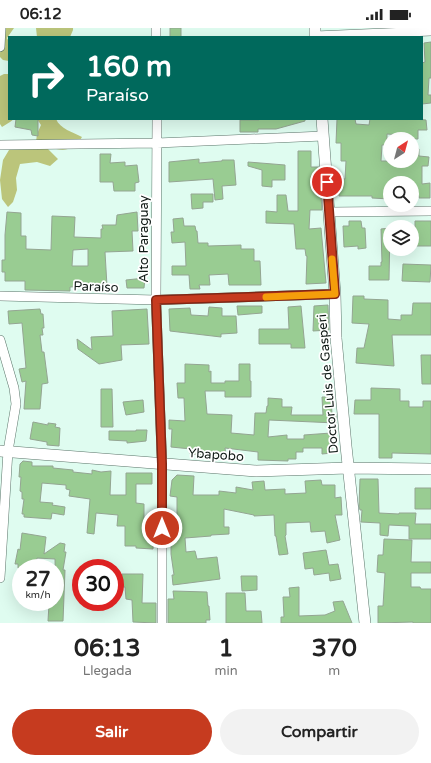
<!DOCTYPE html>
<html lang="es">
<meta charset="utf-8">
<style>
:root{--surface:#fff;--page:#f2f2f2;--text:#222;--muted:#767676;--accent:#c63b1f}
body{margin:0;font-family:"Varela Round",sans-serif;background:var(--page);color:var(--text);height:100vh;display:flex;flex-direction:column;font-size:15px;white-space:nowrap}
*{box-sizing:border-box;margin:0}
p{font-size:13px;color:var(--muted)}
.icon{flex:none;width:22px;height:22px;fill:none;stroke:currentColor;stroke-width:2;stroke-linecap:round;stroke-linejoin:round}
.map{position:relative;height:595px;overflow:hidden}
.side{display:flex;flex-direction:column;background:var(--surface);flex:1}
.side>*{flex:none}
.banner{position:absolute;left:8px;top:8px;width:415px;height:84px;border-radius:0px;box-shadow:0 4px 16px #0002;background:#00695c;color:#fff;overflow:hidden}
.needle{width:26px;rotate:36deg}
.tools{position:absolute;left:383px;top:104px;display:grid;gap:8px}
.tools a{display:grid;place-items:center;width:36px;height:36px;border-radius:50%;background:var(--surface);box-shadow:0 4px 16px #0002;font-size:20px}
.speed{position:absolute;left:12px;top:531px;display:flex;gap:8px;font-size:20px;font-weight:700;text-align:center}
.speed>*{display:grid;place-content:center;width:52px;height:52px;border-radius:50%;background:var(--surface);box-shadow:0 4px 16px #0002;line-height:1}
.speed small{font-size:10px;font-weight:400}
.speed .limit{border:6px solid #d22;background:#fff;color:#111}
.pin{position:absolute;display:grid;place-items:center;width:34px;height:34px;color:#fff;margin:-17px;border:2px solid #fff;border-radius:50%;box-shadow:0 1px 4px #0007}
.me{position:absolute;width:44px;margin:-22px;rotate:0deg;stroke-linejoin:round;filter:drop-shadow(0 0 3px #0008)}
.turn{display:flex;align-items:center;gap:14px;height:84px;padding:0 12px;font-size:18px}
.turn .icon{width:52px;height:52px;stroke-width:2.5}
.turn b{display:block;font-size:28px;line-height:34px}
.eta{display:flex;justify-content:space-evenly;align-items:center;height:68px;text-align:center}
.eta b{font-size:24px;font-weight:800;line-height:28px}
.primary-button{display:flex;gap:8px;margin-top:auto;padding:8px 12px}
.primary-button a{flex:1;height:46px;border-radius:24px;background:var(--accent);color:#fff;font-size:16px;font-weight:800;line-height:46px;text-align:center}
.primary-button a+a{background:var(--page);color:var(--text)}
.status{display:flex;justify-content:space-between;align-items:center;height:28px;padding:0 20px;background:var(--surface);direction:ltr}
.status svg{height:11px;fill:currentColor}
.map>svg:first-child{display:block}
.forest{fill:#bbc57b}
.building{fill:#99cc92;stroke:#94a592;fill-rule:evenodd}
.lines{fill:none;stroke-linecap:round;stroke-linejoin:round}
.minor-casing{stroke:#5b756a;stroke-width:10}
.tertiary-casing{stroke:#5b756a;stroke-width:12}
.minor{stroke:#fff;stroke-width:9}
.tertiary{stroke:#fff;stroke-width:11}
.route-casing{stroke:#812614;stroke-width:10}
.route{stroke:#c63b1f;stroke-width:7}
.slow{stroke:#f59e0b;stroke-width:7}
.labels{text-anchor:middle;stroke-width:3.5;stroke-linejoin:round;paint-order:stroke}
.street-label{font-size:13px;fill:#101a16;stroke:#fff}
</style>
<div class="status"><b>06:12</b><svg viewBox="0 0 49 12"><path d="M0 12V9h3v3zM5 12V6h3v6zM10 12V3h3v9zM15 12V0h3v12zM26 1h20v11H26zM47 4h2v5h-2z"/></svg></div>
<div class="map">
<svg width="431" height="595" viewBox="0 0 431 595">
<rect width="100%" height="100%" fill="#dffcf0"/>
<!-- forest -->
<path class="forest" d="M0 0H14L7 10 9 14V33L3 32 0 29Z
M36 0H73V2L70 9H37Z
M4 46H9V91H14L10 94 2 99 0 96V48Z
M37 91H56C60 101 73 104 82 109 71 129 53 121 36 114L37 106 41 97Z
M12 117 47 120 58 131 50 138 37 134 20 136 16 150 17 162 13 174 8 179 2 171 0 152 3 132Z"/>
<!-- building -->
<path class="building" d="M170 0H181V9H170Z
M431 14V50H429L428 67H431V75L422 76V35L425 34 424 15Z
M16 91H38V108L32 107 31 102 15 99Z
M259 91H305V93L276 101H258V104H240V92H259Z
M337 91H355L356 96 369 97 370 91H414L426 92 427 102H418V111H402L403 107 387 106V117H382L381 133H412V120L419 121V128L429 129 428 138H422V156L430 155V170H419V168H412V155H390V171L372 170V168H339V151H345L346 133H341V115H336Z
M298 123H311V139H319L322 182H310L309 201 321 200 326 255 306 256 307 228H306L305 221H296L294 196 266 195V183L277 184V167H286L288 183H298Z
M100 126H111L110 135 125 134V138L137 137 139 154 135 155V163H114L113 154H100Z
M199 131V135L222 133V132H234L236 157 222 158 223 171 215 172 213 151 169 154V134Z
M248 134 285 137V152H272V159L262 158V142L248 138Z
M191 166H213V174H203V180L192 181Z
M7 184 21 185V208H26V221L51 222 52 188 75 189 74 209 101 210V201H103L102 197H116L117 187 137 184 138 203H132L133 223 105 224 107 258 89 260V258L70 259V263L25 262V253H5V244H2V232H5V207ZM88 221V238H72L73 222Z
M183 190 184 198H195L196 203H197L198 215H208V218L241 217V221H254V233H260L261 257H229L228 246 209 247 210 257H199L200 261H190L189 247H172V238H186L185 214 172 215 171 204H174L173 191Z
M349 193H361L362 200H365L366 220 358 221V218L344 219 343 198H349Z
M415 193H431V218H415Z
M390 200 389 252H369V238H381V234H382L381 201Z
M403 236 431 237 430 254 402 253Z
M145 250 144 260H127L126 252Z
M353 268H364V271L388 272V291L401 292V287H412L413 275H431V307H392L394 338 356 335 357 320H364L369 296 352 295Z
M328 277 329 302 313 303 314 278Z
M237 278H262V285L238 287Z
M301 278 305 320H291V316H259V301H289L288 279Z
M209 279 222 280V288H236L237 305 221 306V309L170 303 169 281 190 280 191 287 208 288Z
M40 281 41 286H43L44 300H42L43 307H40L42 324H44L48 355 42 356 40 381H24L26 353 22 354 19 341 26 340 22 295 9 296 8 283Z
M147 281 149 316 121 317 122 332 99 336 78 321 77 311 92 322 91 309 113 308 112 283Z
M421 327H431V356H422Z
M185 336 209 337V344L211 343V355H225V353H239V336H250V353H251V369H225V363H205L207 386 232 387 231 405 254 407 255 385H266L267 378H268V370L282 371V379H292L291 387H323L322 369H331L332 386H336V395L269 392 268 409 287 407V411H304V407L331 405 332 425 322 426V420H303V424H296V431H288V433L258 432V424L225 420 226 428 211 429V428L190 426 191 421 171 419 172 401H169V392L185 393 184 370H178L177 355H185Z
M371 360 400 361V373H409V379H423V373H431V426L392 425V430H379V386H354L355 372H371Z
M101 361H112L113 399H101Z
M143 372 144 384 126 387 123 374Z
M33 394 48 397V395L56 396 55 399 60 400 59 418 47 417V414L30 411Z
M136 402H147L146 413 127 415V413L109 412V403H136Z
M23 433 32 434V438H53V440L73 442V444L92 446V442L101 444 111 443 110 467H126V445H152V456H136V475L144 476V490H155L153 521 136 520V518H125V498H117L118 487 96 485 94 506 87 505 90 471 69 468 70 462 66 461V457L42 455 40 474 53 475 52 477 65 479 64 487 52 485 51 491 24 489V486H22L24 471H22V464L20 463 21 449H19L20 436Z
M177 447 194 448 193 467H219V463L236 465V459L253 462 252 454 264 453 265 462 285 461V466L306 465 305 453 321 452 322 457H335V470L341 469 342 487H335L340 512 327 515 325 503 311 504 310 494 286 495V507L285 508 288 526 279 527 276 508H275L274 487 254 488V487L224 481V499H229V506L211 507V508L185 510 186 524 195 523 197 531 217 529 220 551 173 557 172 547H174L171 526V509L176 508 175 495H177V469L170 468 172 452Z
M360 451H378L379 485 399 486V485H416L415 496H431V511H409V498L389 497 388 508 380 507V495L361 494 362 482H360L359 478Z
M415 460H431V481H415Z
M22 505 46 509 44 526 60 515 65 516 64 524H66L63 542H65L63 593H48L49 576H56L55 531 37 530 36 540H18V536H15L18 521 20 522Z
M384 511 412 512 411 534H431V545H411V559H420L421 561H431V595H413V594L378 595V578H383L385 545 377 544 378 527H383Z
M326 522 329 537 338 536 341 551 330 553 329 545 314 547 313 540 305 541 303 525Z
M122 546H143L142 575H156V595L133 594 132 572 126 571 125 559H121Z
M241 548H257V562L242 563Z
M299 559V588L325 587 335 583 333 574 343 573 352 595H281V589H284L283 569H290L289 560Z
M173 563 207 564 208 578H209L210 592H206V595H168V571H174Z
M226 565H245L246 583H261L262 595H226Z"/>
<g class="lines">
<!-- minor casing -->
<g class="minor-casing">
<path id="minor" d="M156 0V9
M315 8 431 3
M0 19 1 0
M157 91 156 272 162 436V595
M0 117 157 115 323 108
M329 184 431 183
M0 268 156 272 335 266
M0 312 14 360 16 376 8 423 0 550"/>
</g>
<!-- tertiary casing -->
<g class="tertiary-casing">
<path id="tertiary" d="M315 0V9
M322 91 335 266 336 310 346 418 365 595
M0 423 256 443 348 440 431 441"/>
</g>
<!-- minor -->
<use href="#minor" class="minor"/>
<!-- tertiary -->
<use href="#tertiary" class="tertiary"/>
</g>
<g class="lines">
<!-- route casing -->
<g class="route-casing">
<path id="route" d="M162 500V436L156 272 335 266 327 154"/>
</g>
<!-- route -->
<use href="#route" class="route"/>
<!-- slow -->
<path class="slow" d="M266 269 335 266 332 231"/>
</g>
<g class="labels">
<!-- street labels -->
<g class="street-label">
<text transform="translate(143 211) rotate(-90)" y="5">Alto Paraguay</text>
<text transform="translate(96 258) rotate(2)" y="5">Paraíso</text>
<text transform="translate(327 356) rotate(-95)" y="5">Doctor Luis de Gasperi</text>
<text transform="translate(216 426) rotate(4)" y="5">Ybapobo</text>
</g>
</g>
</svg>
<div class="tools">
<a><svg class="needle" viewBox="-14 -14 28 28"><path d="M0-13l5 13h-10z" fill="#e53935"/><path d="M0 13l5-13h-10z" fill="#767676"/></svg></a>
<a><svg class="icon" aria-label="search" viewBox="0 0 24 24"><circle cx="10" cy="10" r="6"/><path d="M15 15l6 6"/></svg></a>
<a><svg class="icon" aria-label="layers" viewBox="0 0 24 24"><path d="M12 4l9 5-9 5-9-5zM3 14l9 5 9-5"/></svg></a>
</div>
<div class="speed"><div>27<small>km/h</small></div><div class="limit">30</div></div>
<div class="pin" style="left:327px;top:154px;background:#d93025"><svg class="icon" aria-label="arrive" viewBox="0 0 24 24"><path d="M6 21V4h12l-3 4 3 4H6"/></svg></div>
<svg class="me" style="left:162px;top:500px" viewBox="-20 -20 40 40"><circle r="17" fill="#c63b1f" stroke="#fff" stroke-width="3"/><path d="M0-11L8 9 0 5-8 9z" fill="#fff"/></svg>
<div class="banner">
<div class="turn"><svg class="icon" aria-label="right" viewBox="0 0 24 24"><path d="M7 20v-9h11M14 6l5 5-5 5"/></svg><div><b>160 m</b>Paraíso</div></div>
</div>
</div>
<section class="side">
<div class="eta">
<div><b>06:13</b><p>Llegada</p></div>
<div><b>1</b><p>min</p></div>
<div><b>370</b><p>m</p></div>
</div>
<div class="primary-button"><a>Salir</a><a>Compartir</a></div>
</section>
